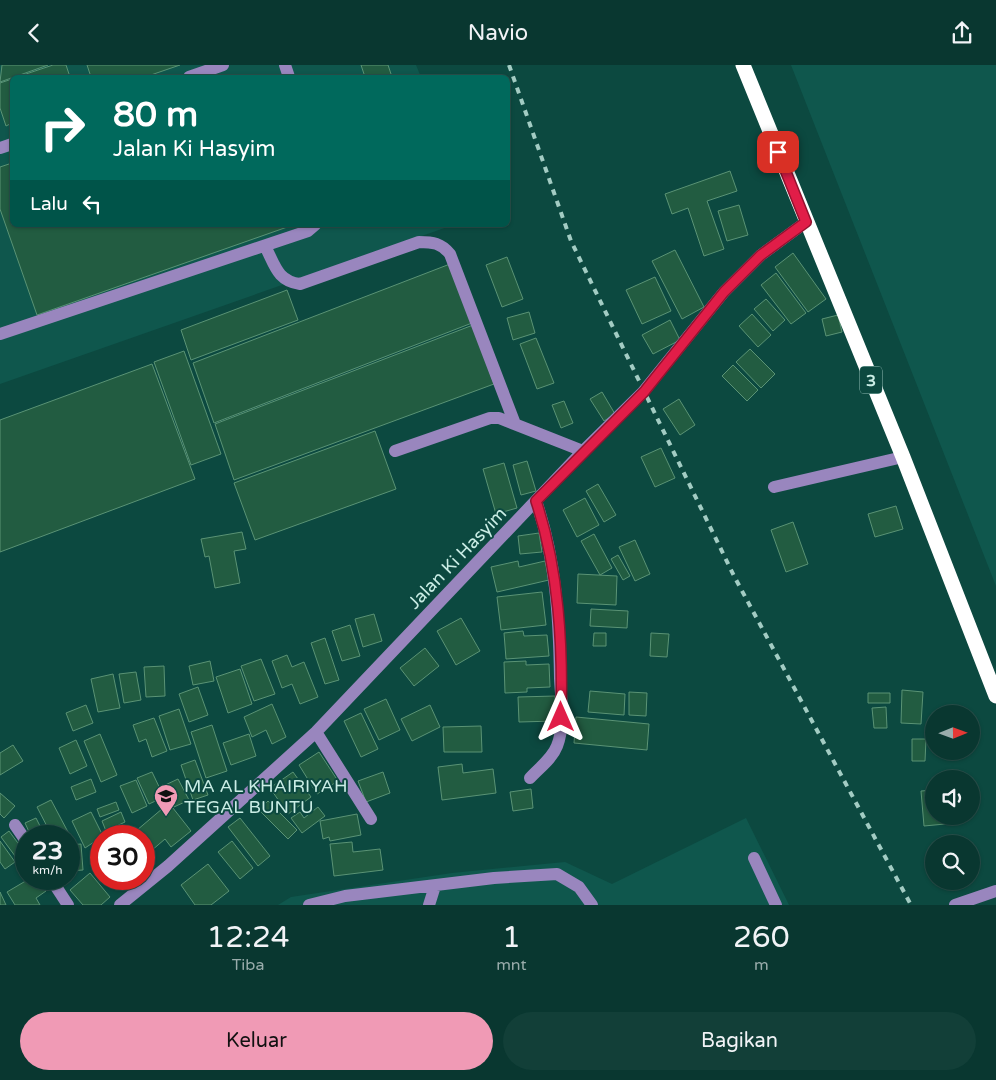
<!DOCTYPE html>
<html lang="id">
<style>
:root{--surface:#093730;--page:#123f38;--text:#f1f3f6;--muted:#99acab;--line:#29514c;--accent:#f09ab5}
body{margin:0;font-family:"Varela Round",sans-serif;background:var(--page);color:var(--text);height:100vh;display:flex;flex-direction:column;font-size:19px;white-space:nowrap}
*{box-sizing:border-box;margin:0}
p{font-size:16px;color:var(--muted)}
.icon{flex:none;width:28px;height:28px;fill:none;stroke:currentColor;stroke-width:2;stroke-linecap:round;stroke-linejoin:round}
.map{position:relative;height:840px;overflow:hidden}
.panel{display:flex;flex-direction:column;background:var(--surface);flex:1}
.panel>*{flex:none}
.guide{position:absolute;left:10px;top:10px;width:500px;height:152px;border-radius:8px;box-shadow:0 1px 4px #0004,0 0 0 1px var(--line);background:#00695c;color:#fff;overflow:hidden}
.needle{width:32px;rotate:89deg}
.fabs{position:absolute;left:925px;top:640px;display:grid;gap:10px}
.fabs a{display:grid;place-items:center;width:55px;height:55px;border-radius:50%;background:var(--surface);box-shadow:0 1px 4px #0004,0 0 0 1px var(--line);font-size:25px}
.speed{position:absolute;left:15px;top:760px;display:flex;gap:10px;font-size:25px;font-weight:700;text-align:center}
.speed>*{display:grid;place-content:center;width:65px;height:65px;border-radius:50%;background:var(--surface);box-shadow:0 1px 4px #0004,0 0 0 1px var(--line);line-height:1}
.speed small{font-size:12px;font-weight:400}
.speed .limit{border:8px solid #d22;background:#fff;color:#111}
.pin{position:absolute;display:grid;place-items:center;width:42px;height:42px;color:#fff;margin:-21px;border-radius:10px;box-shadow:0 2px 8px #0006}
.me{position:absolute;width:55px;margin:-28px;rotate:0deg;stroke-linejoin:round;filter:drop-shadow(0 0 4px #0008)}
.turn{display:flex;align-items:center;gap:18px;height:105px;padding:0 20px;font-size:22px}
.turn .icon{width:65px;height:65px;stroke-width:2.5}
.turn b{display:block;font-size:35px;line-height:42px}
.then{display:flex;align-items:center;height:48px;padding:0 20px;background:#0003;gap:10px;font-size:19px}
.eta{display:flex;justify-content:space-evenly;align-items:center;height:85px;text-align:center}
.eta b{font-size:30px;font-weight:600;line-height:35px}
.cta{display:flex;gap:10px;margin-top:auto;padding:10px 20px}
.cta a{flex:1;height:58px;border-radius:30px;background:var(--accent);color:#111;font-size:20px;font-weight:600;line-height:58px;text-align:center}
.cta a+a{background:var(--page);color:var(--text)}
header{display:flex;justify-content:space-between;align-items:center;height:65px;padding:0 20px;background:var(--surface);font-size:22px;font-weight:600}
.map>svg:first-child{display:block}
.built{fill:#0f574d}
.building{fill:#225c41;stroke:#5a9375}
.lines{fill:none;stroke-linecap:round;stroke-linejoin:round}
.minor{stroke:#9986be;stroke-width:12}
.highway{stroke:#fff;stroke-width:15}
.rail{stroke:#a3ccc3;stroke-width:4;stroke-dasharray:6 6;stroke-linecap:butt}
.route-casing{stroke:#92132f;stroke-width:12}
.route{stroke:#e11d48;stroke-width:9}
.labels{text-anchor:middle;stroke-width:4;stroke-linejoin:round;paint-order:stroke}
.shield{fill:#0c4940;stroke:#91bcb4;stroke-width:1}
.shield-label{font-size:16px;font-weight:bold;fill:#caede5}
.street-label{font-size:18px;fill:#caede5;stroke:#0c4940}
.poi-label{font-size:18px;fill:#caede5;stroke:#0c4940;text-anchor:start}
</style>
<header><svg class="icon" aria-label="back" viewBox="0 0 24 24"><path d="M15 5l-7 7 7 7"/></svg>Navio<svg class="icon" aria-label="share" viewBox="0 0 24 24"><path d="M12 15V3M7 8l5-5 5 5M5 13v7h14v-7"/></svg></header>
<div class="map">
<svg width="996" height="840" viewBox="0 0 996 840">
<rect width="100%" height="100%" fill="#0c4940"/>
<!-- built -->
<path class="built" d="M0 0H416L421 12H12V160H453L0 319Z
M791 0H996V521Z
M746 753 789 840H278L291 832 452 808 565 797 612 819Z"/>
<!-- building -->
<path class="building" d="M2 0H48L0 17Z
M53 0H66L70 12H17Z
M87 0H180L145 12H91Z
M361 0H388L392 12H365Z
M12 14V58L6 61 0 43V18Z
M12 98V160H293L37 250 0 144V102Z
M730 106 737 126 707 136 724 184 704 191 688 143 672 149 665 129Z
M739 140 748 170 727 176 718 146Z
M675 185 704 242 682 254 652 196Z
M793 188 826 234 808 247 775 202Z
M507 192 523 234 502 242 486 200Z
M450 199 472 258 214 358 193 298Z
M776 208 806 248 791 259 761 220Z
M655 212 671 246 642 259 626 225Z
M287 225 298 255 191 295 181 265Z
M766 234 785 255 773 266 754 244Z
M529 247 535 268 513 275 507 253Z
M752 249 771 270 758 282 739 261Z
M838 250 842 267 826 271 822 254Z
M670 255 680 275 653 289 642 270Z
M473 260 494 319 234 415 215 359Z
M536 273 554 318 537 324 520 279Z
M750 284 775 309 761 323 736 297Z
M184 286 221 389 191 400 154 297Z
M152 299 195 414 0 487V355Z
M733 300 758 325 747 336 722 311Z
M602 327 615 349 604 356 590 334Z
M679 334 695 360 680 370 663 344Z
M564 336 573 358 561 363 552 340Z
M375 366 396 424 255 475 234 418Z
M661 383 675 413 655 422 641 392Z
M527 396 536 426 521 430 513 400Z
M504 398 517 443 496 449 483 404Z
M598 419 616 450 604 457 586 426Z
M585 433 599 460 577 472 563 445Z
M896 441 903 464 875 472 868 449Z
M793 457 808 499 786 507 771 465Z
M242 467 246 484 234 486 240 518 215 523 209 491 205 492 201 474Z
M539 468 542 487 520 489 518 471Z
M594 469 612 503 600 510 581 476Z
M635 475 650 509 635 516 619 482Z
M618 490 630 511 623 515 611 494Z
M518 496 519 502 545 496 549 515 497 527 491 502Z
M578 509 617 511 616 540 577 538Z
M542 527 546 560 501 565 497 532Z
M591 544 628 546 627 563 590 561Z
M374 549 382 576 363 582 355 554Z
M461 553 480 586 456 600 437 566Z
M350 560 360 591 342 596 332 566Z
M523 566 524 571 547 570 549 591 506 594 504 568Z
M594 568H606V581H593Z
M651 568 669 569 667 592 650 591Z
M325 573 339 615 325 619 311 578Z
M425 583 439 601 414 621 400 603Z
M287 590 292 602 304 597 318 632 300 639 292 619 282 623 272 596Z
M261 594 275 629 254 636 241 601Z
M210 596 214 616 193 620 189 601Z
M526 596V600L549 599 550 622 527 623V627L505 628 504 597Z
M164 601 165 631 146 632 144 602Z
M240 604 252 639 228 648 216 612Z
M136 607 141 635 124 638 119 609Z
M113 609 120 643 98 647 91 614Z
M198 622 208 650 189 657 179 629Z
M902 625 923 627 921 659 901 658Z
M590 626 625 629 624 650 588 647Z
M629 627 647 628 646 651 629 650Z
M868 628H890V638H868Z
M555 631 556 656 519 657 518 632Z
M386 634 400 665 379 675 364 644Z
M272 639 286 672 272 679 266 665 252 672 244 652Z
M86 640 93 658 73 666 66 648Z
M430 640 440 662 412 676 401 654Z
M886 642 887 663H874L872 643Z
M179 644 191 679 170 685 159 651Z
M361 648 378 684 361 692 344 656Z
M576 652 649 659 647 685 574 678Z
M154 653 167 686 152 692 146 674 139 677 133 660Z
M212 660 227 706 206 713 191 667Z
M481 661 482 687H444L443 662Z
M100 669 117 710 101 717 84 676Z
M249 669 256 691 231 700 223 678Z
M912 674H926L925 696H912Z
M76 675 87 701 70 709 59 683Z
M13 680 23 696 0 710V688Z
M319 687 338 716 317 729 299 700Z
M195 695 208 730 193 735 181 700Z
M462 699 463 708 493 704 496 728 442 735 438 702Z
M152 707 164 732 149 739 137 713Z
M293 707 311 732 288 749 270 723Z
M383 707 390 728 366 737 358 716Z
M91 714 96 727 76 735 71 722Z
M178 714 189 735 174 742 163 721Z
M136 715 147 741 132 748 120 721Z
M531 724 533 743 513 746 510 727Z
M934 725V751H944L945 759 924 761 921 726Z
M0 728 15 741 4 753 0 749Z
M51 735 68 767 59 771H52L37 742Z
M268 736 297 765 288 774 259 745Z
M116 737 119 745 100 752 97 744Z
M169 738 191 766 171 782 165 774 144 792V771H130Z
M318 742 325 751 302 768 291 753 300 747 304 753Z
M91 747 103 771 85 783 72 756Z
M121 747 125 757 106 766 102 756Z
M357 749 361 770 330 776 329 772 323 774 320 756Z
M36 753 45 771H31L25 758Z
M240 753 270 791 258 801 228 762Z
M9 766 26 789 18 795 1 772Z
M0 776 15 797 5 804 0 797Z
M232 776 253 803 240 814 218 787Z
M352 777 353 787 380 784 383 805 334 811 330 779Z
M81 779 83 805 69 806V780Z
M208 799 229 826 211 840H195L181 820Z
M90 808 110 832 101 840H83L70 825Z
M29 814H39L46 826 36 833 40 840H15L7 827Z
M0 827 6 840H0Z"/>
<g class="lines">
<!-- minor -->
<path class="minor" d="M285 0 289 12
M189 12 223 0
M0 83 12 79
M265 181C275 200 277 216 300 219L419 177C433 177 441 178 450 189L515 359
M0 269 308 166 315 160
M395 386 490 353H499L583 386
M774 422 903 392
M316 667 371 754
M530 713C539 703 552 694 557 681 565 661 561 634 560 613 559 552 556 494 536 436
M15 760 26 776
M754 793 776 840
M51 814 68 840
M120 840 168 801 316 667 583 386 643 327 724 227 761 190 806 157
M309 840 345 831 494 813 557 809 579 822 592 840
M429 840 435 821
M955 840 996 826"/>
<!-- highway -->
<path class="highway" d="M743 0 903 392 996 631"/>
<!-- rail -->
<path class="rail" d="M509 0 571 176 734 511 911 840"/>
</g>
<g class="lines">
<!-- route casing -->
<g class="route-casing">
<path id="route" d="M561 652C563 580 559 505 536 436L644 327 724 227 761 190 806 157 778 87"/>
</g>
<!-- route -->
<use href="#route" class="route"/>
</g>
<!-- icons -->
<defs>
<g id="school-pin" transform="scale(1.25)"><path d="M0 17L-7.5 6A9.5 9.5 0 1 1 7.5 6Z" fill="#f09ab5" stroke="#0c4940"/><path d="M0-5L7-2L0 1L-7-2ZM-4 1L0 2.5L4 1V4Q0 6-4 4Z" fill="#111"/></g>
</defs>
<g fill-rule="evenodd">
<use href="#school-pin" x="166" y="731"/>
</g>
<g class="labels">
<!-- shield labels -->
<rect class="shield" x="860" y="301.5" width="22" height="27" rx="4"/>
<g class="shield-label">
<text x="871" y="321">3</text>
</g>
<!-- street labels -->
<g class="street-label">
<text transform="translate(457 493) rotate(-46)" y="6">Jalan Ki Hasyim</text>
</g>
<!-- poi labels -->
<g class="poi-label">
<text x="184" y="727">MA AL KHAIRIYAH<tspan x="184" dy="21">TEGAL BUNTU</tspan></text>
</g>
</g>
</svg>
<div class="fabs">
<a><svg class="needle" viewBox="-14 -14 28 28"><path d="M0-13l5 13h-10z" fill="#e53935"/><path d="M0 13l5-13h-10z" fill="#99acab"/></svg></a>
<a><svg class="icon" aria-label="sound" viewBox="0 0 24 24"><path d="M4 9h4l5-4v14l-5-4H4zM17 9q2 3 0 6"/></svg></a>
<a><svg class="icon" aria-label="search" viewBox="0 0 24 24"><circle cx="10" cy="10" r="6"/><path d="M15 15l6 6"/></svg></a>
</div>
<div class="speed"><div>23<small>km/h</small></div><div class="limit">30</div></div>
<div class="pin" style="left:778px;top:87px;background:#d93025"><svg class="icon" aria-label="arrive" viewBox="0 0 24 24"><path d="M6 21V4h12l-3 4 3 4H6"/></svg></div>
<svg class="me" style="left:561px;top:652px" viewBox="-20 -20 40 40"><path d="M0-17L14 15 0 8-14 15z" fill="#e11d48" stroke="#fff" stroke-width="4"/></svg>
<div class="guide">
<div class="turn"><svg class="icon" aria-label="right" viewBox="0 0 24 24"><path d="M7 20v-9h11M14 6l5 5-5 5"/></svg><div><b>80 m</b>Jalan Ki Hasyim</div></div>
<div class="then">Lalu<svg class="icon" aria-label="left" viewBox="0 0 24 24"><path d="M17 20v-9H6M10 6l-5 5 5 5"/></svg></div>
</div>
</div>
<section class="panel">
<div class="eta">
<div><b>12:24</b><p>Tiba</p></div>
<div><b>1</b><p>mnt</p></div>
<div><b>260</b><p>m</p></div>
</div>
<div class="cta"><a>Keluar</a><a>Bagikan</a></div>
</section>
